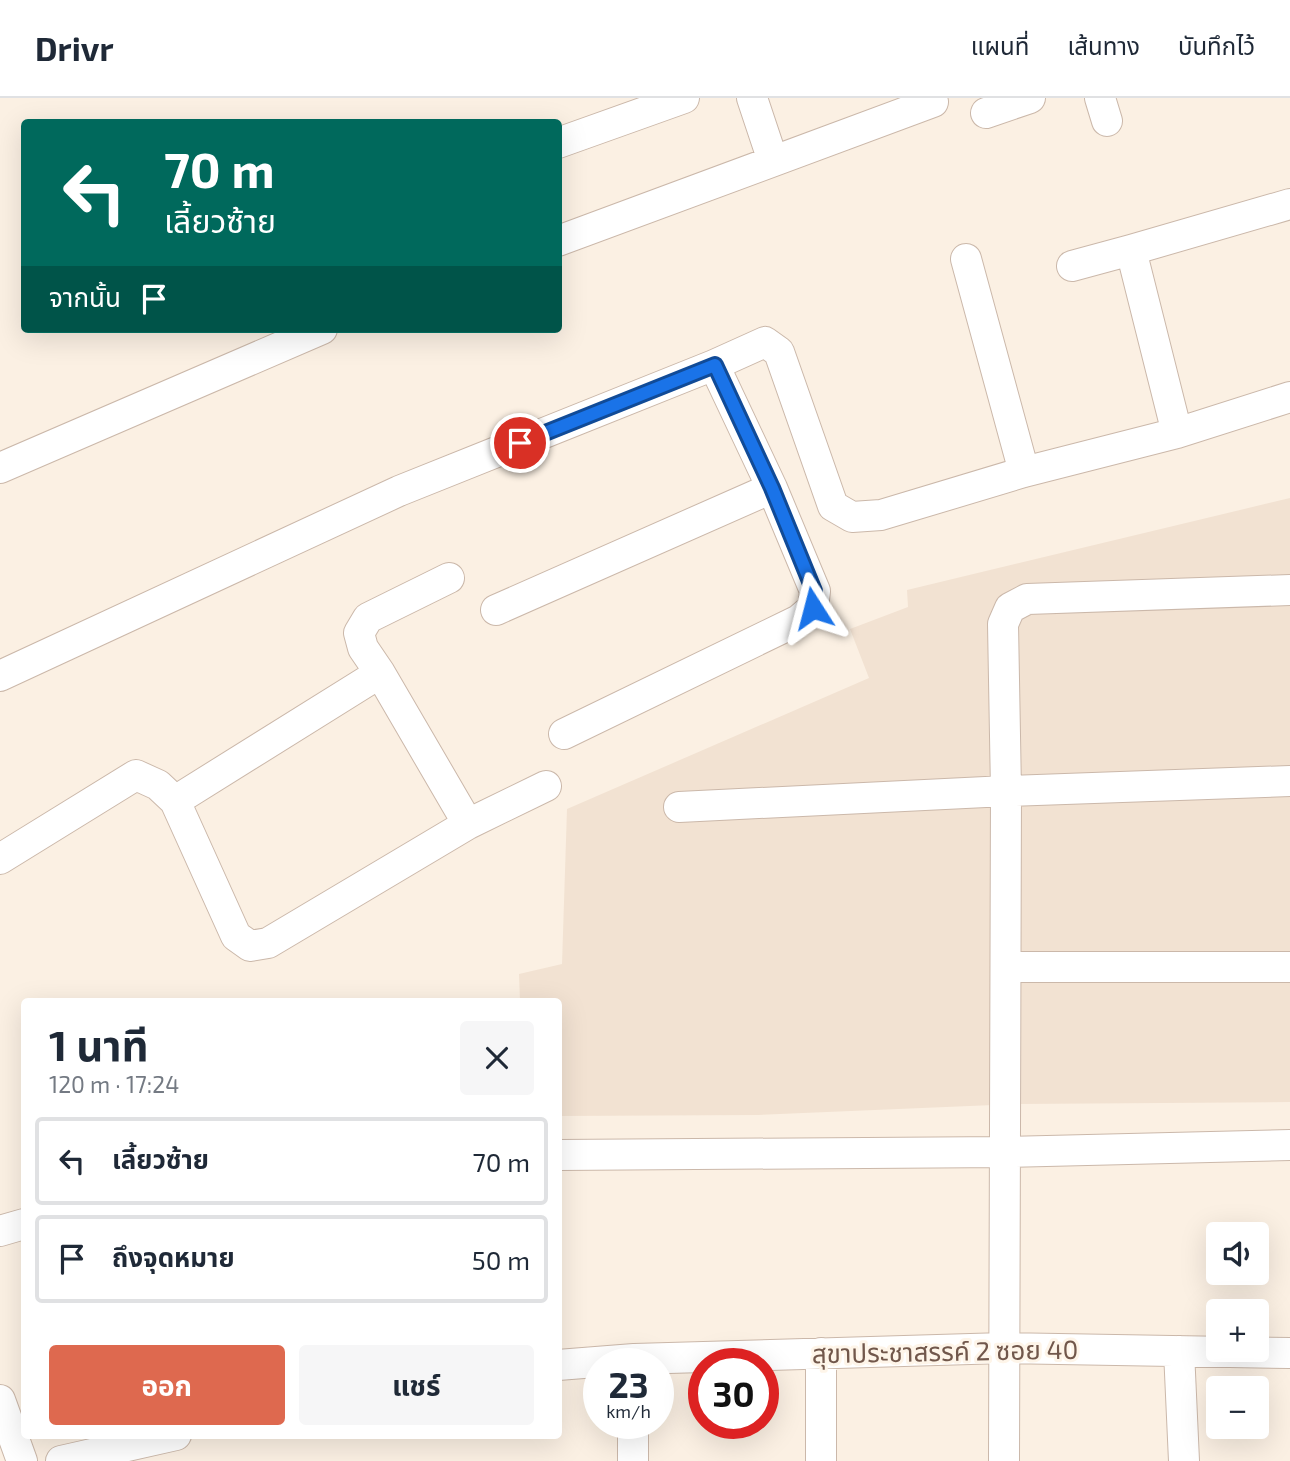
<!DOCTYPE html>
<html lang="th">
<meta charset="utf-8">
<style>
:root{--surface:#fff;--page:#f6f6f7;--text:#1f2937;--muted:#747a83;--line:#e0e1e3;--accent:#de694f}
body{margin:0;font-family:"Exo 2","Noto Sans Thai",sans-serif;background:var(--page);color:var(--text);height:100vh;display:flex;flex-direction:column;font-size:26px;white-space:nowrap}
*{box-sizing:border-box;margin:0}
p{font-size:23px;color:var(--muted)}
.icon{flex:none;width:38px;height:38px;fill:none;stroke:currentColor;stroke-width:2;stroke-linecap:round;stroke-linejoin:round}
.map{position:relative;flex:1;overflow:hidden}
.details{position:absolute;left:21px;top:900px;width:541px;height:441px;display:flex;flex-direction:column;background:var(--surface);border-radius:7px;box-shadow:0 7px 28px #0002}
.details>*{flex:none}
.guide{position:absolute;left:21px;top:21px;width:541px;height:214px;border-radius:7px;box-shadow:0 7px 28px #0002;background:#00695c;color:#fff;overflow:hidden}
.buttons{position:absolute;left:1206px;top:1124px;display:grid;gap:14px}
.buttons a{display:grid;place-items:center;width:63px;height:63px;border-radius:7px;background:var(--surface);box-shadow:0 7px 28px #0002;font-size:35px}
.speed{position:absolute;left:583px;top:1250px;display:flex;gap:14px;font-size:35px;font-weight:700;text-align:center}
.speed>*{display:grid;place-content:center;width:91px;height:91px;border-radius:50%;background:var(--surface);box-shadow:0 7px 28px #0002;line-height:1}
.speed small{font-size:18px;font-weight:400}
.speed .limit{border:10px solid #d22;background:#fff;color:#111}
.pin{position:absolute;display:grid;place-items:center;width:60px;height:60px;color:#fff;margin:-30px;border:4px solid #fff;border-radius:50%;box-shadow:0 2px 7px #0007}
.me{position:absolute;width:77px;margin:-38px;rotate:351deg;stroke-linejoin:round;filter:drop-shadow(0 0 5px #0008)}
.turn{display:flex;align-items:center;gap:24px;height:147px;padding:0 28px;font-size:32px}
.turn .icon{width:91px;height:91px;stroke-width:2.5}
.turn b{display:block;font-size:49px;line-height:60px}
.then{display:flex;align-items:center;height:66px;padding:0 28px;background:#0003;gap:14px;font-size:26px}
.round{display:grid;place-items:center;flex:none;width:74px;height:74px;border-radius:7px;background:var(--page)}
.head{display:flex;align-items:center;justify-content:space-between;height:119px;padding:0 28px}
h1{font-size:42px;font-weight:700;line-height:52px}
.action{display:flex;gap:14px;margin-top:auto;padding:14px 28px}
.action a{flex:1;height:80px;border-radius:7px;background:var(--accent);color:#fff;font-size:28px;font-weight:700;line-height:80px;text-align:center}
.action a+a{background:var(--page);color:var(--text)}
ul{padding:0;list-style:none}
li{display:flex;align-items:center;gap:21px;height:88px;margin:0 14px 10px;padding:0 14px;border:4px solid var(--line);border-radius:7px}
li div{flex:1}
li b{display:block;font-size:26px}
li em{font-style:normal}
header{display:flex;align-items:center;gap:42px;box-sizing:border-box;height:98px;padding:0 35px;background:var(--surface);border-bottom:2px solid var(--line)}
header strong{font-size:33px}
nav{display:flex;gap:38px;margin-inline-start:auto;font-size:24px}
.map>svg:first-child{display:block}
.residential{fill:#f2e2d2}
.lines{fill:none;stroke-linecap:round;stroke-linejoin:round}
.minor-casing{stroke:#cbb8aa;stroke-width:32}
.minor{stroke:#fff;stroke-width:30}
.route-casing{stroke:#114b97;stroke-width:18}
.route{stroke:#1a73e8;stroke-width:12}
.labels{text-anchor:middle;stroke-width:6;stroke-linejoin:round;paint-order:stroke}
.street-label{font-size:26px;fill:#71574b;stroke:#fef5e9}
</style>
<header>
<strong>Drivr</strong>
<nav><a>แผนที่</a><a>เส้นทาง</a><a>บันทึกไว้</a></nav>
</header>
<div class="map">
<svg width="1290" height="1363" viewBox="0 0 1290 1363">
<rect width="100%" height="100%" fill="#fbf0e3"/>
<!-- residential -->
<path class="residential" d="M1290 400V1004L1017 1006 758 1017 558 1018V903H520L519 876 562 866 567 711 869 580 850 531 908 509 907 492Z"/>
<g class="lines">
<!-- minor casing -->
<g class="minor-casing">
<path id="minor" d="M752 0 773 63
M1100 0 1107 23
M986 15 1030 0
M558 45 684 0
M558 143 933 4
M1131 152 1177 335
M966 161 1024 374
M1072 168 1131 152 1290 106
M0 370 322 231
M449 480 368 520 359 535 363 550 380 575 468 726
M496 512 772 390
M0 578 399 393 714 267 765 244 779 254 833 408 852 419 881 417 1024 374 1177 335 1290 299
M564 636 799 522 813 510 815 493 772 390 714 267
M175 703 380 575
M679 709 1006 693 1290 683
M0 761 136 677 158 687 175 703 236 838 250 848 268 845 468 726 546 688
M1006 869H1290
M558 1057 1005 1054 1290 1047
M0 1133 24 1126
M1179 1253 1184 1363
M821 1255V1363
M558 1267 634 1261 1004 1250 1290 1255
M0 1302 22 1363
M61 1363 176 1337
M633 1363V1325
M1004 1363 1006 693 1003 526 1010 510 1027 501 1290 492"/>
</g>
<!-- minor -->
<use href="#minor" class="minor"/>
</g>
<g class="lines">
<!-- route casing -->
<g class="route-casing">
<path id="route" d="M520 345 715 267 772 390 814 493 813 510"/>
</g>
<!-- route -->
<use href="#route" class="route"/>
</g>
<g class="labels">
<!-- street labels -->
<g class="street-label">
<text transform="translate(945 1254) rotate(-1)" y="9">สุขาประชาสรรค์ 2 ซอย 40</text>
</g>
</g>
</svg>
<div class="buttons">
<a><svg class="icon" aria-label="sound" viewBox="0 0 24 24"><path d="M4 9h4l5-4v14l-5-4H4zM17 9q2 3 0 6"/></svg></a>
<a>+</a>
<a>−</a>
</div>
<div class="speed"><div>23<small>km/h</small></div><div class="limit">30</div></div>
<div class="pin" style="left:520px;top:345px;background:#d93025"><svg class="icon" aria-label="arrive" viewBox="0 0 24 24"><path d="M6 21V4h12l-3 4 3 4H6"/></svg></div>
<svg class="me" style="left:813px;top:510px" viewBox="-20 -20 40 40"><path d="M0-17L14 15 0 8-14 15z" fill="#1a73e8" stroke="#fff" stroke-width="4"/></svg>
<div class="guide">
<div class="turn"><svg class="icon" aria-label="left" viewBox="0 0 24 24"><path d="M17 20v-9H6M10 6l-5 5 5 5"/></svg><div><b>70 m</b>เลี้ยวซ้าย</div></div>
<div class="then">จากนั้น<svg class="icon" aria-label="arrive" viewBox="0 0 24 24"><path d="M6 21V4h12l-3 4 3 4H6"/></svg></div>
</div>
<section class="details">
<div class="head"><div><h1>1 นาที</h1><p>120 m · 17:24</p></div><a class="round"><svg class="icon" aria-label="close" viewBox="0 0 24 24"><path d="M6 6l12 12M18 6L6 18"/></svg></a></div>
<ul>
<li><svg class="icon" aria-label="left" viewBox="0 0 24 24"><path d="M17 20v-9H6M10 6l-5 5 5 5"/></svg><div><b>เลี้ยวซ้าย</b></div><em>70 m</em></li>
<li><svg class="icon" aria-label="arrive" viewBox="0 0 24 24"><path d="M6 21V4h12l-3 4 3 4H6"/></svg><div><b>ถึงจุดหมาย</b></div><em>50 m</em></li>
</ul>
<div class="action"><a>ออก</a><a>แชร์</a></div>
</section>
</div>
